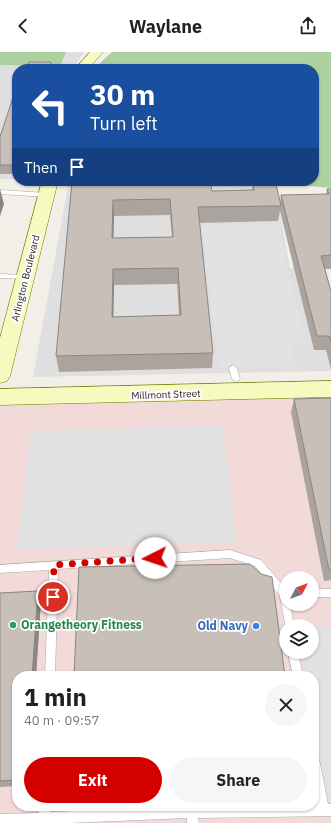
<!DOCTYPE html>
<meta charset="utf-8">
<style>
:root{--surface:#fff;--page:#f6f6f6;--text:#202124;--muted:#757577;--accent:#d40000}
body{margin:0;font-family:"IBM Plex Sans",sans-serif;background:var(--page);color:var(--text);height:100vh;display:flex;flex-direction:column;font-size:15px;white-space:nowrap}
*{box-sizing:border-box;margin:0}
p{font-size:13px;color:var(--muted)}
.icon{flex:none;width:22px;height:22px;fill:none;stroke:currentColor;stroke-width:2;stroke-linecap:round;stroke-linejoin:round}
.map{position:relative;flex:1;overflow:hidden}
.sheet{position:absolute;left:12px;top:619px;width:307px;height:140px;display:flex;flex-direction:column;background:var(--surface);border-radius:16px;box-shadow:0 1px 3px #0004}
.sheet>*{flex:none}
.banner{position:absolute;left:12px;top:12px;width:307px;height:122px;border-radius:16px;box-shadow:0 1px 3px #0004;background:#1a4fa0;color:#fff;overflow:hidden}
.needle{width:26px;rotate:49deg}
.controls{position:absolute;left:279px;top:519px;display:grid;gap:8px}
.controls a{display:grid;place-items:center;width:40px;height:40px;border-radius:50%;background:var(--surface);box-shadow:0 1px 3px #0004;font-size:20px}
.pin{position:absolute;display:grid;place-items:center;width:34px;height:34px;color:#fff;margin:-17px;border:2px solid #fff;border-radius:50%;box-shadow:0 1px 4px #0007}
.me{position:absolute;width:44px;margin:-22px;rotate:266deg;stroke-linejoin:round;filter:drop-shadow(0 0 3px #0008)}
.turn{display:flex;align-items:center;gap:14px;height:84px;padding:0 12px;font-size:18px}
.turn .icon{width:52px;height:52px;stroke-width:2.5}
.turn b{display:block;font-size:28px;line-height:34px}
.then{display:flex;align-items:center;height:38px;padding:0 12px;background:#0003;gap:8px;font-size:15px}
.round{display:grid;place-items:center;flex:none;width:42px;height:42px;border-radius:21px;background:var(--page)}
.head{display:flex;align-items:center;justify-content:space-between;height:68px;padding:0 12px}
h1{font-size:24px;font-weight:800;line-height:30px}
.cta{display:flex;gap:8px;margin-top:auto;padding:8px 12px}
.cta a{flex:1;height:46px;border-radius:24px;background:var(--accent);color:#fff;font-size:16px;font-weight:800;line-height:46px;text-align:center}
.cta a+a{background:var(--page);color:var(--text)}
header{display:flex;justify-content:space-between;align-items:center;height:52px;padding:0 12px;background:var(--surface);font-size:18px;font-weight:800}
.map>svg:first-child{display:block}
.residential{fill:#e0dfdf}
.commercial{fill:#f2dad9;fill-rule:evenodd}
.forest{fill:#add19e}
.parking{fill:#e2e2e2}
.lines{fill:none;stroke-linecap:round;stroke-linejoin:round}
.lane-casing{stroke:#a9a9a9;stroke-width:1}
.secondary-casing{stroke:#707d05;stroke-width:1}
.lane{fill:#fff;fill-rule:evenodd}
.secondary{fill:#f7fabf;fill-rule:evenodd}
.wall{fill:#aba49e;fill-rule:evenodd}
.shaded-wall{fill:#8b8681}
.building{fill:#c7bfb8;stroke:#8b8681;fill-rule:evenodd}
.route{stroke:#d40000;stroke-width:7;stroke-dasharray:0 12.6}
.leisure-dot{fill:#2e9e5b;stroke:#fff;stroke-width:1.5}
.shop-dot{fill:#3f7fe0;stroke:#fff;stroke-width:1.5}
.labels{text-anchor:middle;stroke-width:3.5;stroke-linejoin:round;paint-order:stroke}
.street-label{font-size:10px;fill:#222;stroke:#fff}
.near-leisure-label{font-size:12px;font-weight:bold;fill:#27864d;stroke:#fff;text-anchor:start}
.near-shop-label{font-size:12px;font-weight:bold;fill:#366cbe;stroke:#fff;text-anchor:end}
</style>
<header><svg class="icon" aria-label="back" viewBox="0 0 24 24"><path d="M15 5l-7 7 7 7"/></svg>Waylane<svg class="icon" aria-label="share" viewBox="0 0 24 24"><path d="M12 15V3M7 8l5-5 5 5M5 13v7h14v-7"/></svg></header>
<div class="map">
<svg width="331" height="771" viewBox="0 0 331 771">
<rect width="100%" height="100%" fill="#f2efe9"/>
<!-- residential -->
<path class="residential" d="M0 0H84L75 14H59L58 17H17V127H0Z
M69 129 275 135 290 216H325L331 242V319L33 325Z"/>
<!-- commercial -->
<path class="commercial" d="M331 335V771H0V345ZM286 526H312V552H286ZM286 574H312V600H286ZM17 624H314V754H17Z"/>
<!-- forest -->
<path class="forest" d="M0 0H66L60 14 0 13Z
M112 0H331V136L253 129H314V17H208V14L98 13Z"/>
<!-- parking -->
<path class="parking" d="M278 173 306 293 292 294 296 315 219 316 202 174Z
M223 374 236 491 17 497 31 379Z
M312 575 331 577V745H327L314 671V624H306L302 600H312Z"/>
<g class="lines">
<!-- lane casing -->
<g class="lane-casing">
<path id="lane" d="M0 138 47 141 50 143 47 145 0 142Z
M0 222 25 223 28 225 25 227 0 226Z
M233 313 237 316 240 327 236 330 232 327 229 316Z
M230 498 261 508 286 537V552H290L294 574H286V577L280 544 255 514 230 506 58 517 55 624H45L49 518 0 521V513Z
M312 537H331V545H312Z
M288 600H298L303 624H293Z
M314 705 318 707 320 711 328 752H331V764L198 766 199 771H187V766L69 771H0V762L39 761V754H51L50 760 192 754H314V752H316L314 740Z"/>
</g>
<!-- secondary casing -->
<g class="secondary-casing">
<path id="secondary" d="M90 0H103L88 17H75Z
M42 129H58L10 324 7 329 0 331V286Z
M331 329V345L0 353V337Z"/>
</g>
<!-- lane -->
<use href="#lane" class="lane"/>
<!-- secondary -->
<use href="#secondary" class="secondary"/>
</g>
<!-- wall -->
<path class="wall" d="M17 33V122H0V85Z
M72 129 188 133 212 139 252 138 253 133 280 151 281 143H326L327 137H331V217H325L331 239V317L326 298H314L280 159 278 169 199 171 213 301 212 316 59 320 56 304ZM170 163 172 185 113 186 114 164ZM177 232 179 263 113 265 114 233Z
M331 346V528L324 529 291 360 294 347Z
M38 539 41 548 36 624H17V734L0 735V541Z"/>
<!-- shaded-wall -->
<path class="shaded-wall" d="M51 10 52 17H49Z
M0 137 4 152 0 164Z
M113 148 114 164 113 201 112 186Z
M113 217 114 233 113 280 112 265Z
M38 539 41 548 36 624H32Z"/>
<!-- building -->
<path class="building" d="M29 10H51L49 17H27Z
M161 14H186V17H161Z
M17 33V113H0V85Z
M72 129H188V133H211L212 139 254 138 253 133 276 132 281 154 198 155 213 301 56 304ZM170 147 173 185 112 186 113 148ZM178 216 181 263 112 265 113 217Z
M327 137H331V203L321 204 331 239V290L329 284H317L281 143 329 142Z
M331 346V518H329L294 347Z
M250 512 261 522 272 525 285 624H74L79 515Z
M38 539 32 624H17V728L0 729V541Z"/>
<g class="lines">
<!-- route -->
<path class="route" d="M53 545 54 513 155 506"/>
</g>
<!-- markers -->
<circle class="leisure-dot" cx="13" cy="573" r="4"/>
<circle class="shop-dot" cx="256" cy="574" r="4"/>
<g class="labels">
<!-- street labels -->
<g class="street-label">
<text transform="translate(25 226) rotate(-76)" y="4">Arlington Boulevard</text>
<text transform="translate(166 342) rotate(-2)" y="4">Millmont Street</text>
</g>
<!-- near-leisure labels -->
<g class="near-leisure-label">
<text x="21" y="577">Orangetheory Fitness</text>
</g>
<!-- near-shop labels -->
<g class="near-shop-label">
<text x="248" y="578">Old Navy</text>
</g>
</g>
</svg>
<div class="controls">
<a><svg class="needle" viewBox="-14 -14 28 28"><path d="M0-13l5 13h-10z" fill="#e53935"/><path d="M0 13l5-13h-10z" fill="#757577"/></svg></a>
<a><svg class="icon" aria-label="layers" viewBox="0 0 24 24"><path d="M12 4l9 5-9 5-9-5zM3 14l9 5 9-5"/></svg></a>
</div>
<div class="pin" style="left:53px;top:545px;background:#d93025"><svg class="icon" aria-label="arrive" viewBox="0 0 24 24"><path d="M6 21V4h12l-3 4 3 4H6"/></svg></div>
<svg class="me" style="left:155px;top:506px" viewBox="-20 -20 40 40"><circle r="19" fill="#fff"/><path d="M0-13L10 11 0 6-10 11z" fill="#d40000"/></svg>
<div class="banner">
<div class="turn"><svg class="icon" aria-label="left" viewBox="0 0 24 24"><path d="M17 20v-9H6M10 6l-5 5 5 5"/></svg><div><b>30 m</b>Turn left</div></div>
<div class="then">Then<svg class="icon" aria-label="arrive" viewBox="0 0 24 24"><path d="M6 21V4h12l-3 4 3 4H6"/></svg></div>
</div>
<section class="sheet">
<div class="head"><div><h1>1 min</h1><p>40 m · 09:57</p></div><a class="round"><svg class="icon" aria-label="close" viewBox="0 0 24 24"><path d="M6 6l12 12M18 6L6 18"/></svg></a></div>
<div class="cta"><a>Exit</a><a>Share</a></div>
</section>
</div>
